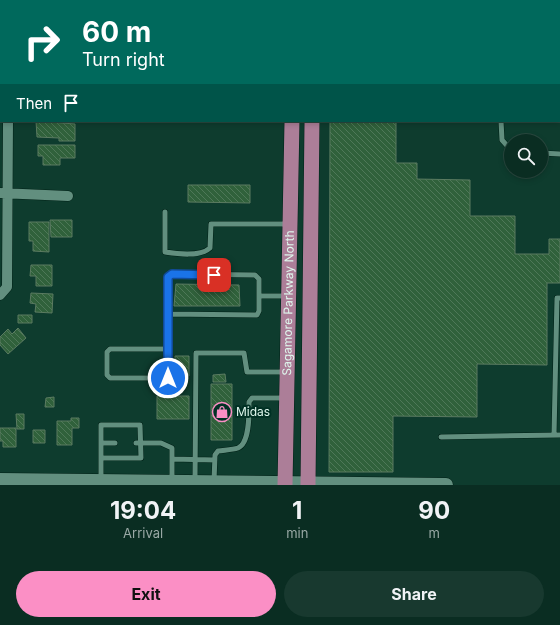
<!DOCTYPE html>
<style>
:root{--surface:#0a2d22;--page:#18392f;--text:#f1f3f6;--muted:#99a8a5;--line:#2a4940;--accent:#fb8fc5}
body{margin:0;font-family:Inter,sans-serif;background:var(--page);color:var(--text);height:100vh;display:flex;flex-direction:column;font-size:15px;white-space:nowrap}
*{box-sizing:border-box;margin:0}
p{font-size:13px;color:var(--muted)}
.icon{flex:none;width:22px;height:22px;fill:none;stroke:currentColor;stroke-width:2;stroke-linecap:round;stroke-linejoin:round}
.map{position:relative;height:485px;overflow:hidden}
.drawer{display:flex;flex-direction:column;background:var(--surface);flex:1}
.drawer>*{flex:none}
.top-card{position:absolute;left:0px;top:0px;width:560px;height:122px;box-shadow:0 2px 6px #0003,0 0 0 1px var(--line);background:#00695c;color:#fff;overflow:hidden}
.controls{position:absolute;left:504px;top:134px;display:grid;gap:8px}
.controls a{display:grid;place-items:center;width:44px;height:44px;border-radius:50%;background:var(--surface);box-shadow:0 2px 6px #0003,0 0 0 1px var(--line);font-size:20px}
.pin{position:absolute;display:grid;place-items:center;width:34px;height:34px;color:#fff;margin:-17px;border-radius:8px;box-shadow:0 2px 6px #0006}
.me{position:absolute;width:44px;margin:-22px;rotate:0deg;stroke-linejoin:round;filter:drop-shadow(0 0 3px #0008)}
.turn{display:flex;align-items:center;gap:14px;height:84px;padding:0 16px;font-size:18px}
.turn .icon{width:52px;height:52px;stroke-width:2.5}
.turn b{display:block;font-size:28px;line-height:34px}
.then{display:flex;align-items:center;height:38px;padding:0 16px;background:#0003;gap:8px;font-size:15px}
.eta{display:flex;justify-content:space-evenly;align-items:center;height:68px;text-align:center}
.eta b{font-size:24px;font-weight:700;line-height:28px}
.cta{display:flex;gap:8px;margin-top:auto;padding:8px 16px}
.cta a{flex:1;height:46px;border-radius:24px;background:var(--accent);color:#111;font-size:16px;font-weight:700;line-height:46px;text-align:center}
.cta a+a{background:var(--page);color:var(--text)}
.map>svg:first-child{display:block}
.building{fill:url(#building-back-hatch);stroke:#5b7b61}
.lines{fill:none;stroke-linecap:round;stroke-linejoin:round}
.service-casing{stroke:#002117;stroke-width:6}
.minor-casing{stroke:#002117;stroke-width:11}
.secondary-casing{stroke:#002117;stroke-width:15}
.primary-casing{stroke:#002117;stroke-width:16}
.service{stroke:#628f7f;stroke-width:5}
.minor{stroke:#628f7f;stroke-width:10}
.secondary{stroke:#628f7f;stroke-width:14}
.primary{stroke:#ac7e98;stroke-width:15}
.route-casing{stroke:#114b97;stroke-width:10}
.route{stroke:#1a73e8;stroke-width:7}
.labels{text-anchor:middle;stroke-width:4;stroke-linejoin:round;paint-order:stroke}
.street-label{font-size:12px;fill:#dff7ed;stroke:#013124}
.poi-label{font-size:12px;fill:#dff7ed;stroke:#013124;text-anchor:start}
</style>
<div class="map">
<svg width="560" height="485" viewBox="0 0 560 485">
<defs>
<pattern id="building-back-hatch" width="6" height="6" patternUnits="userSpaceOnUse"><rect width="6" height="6" fill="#30613b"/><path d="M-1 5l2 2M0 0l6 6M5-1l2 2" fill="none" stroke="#4e7858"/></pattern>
</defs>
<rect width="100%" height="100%" fill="#0e3c2e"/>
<!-- building -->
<path class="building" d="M437 0H502V1H438Z
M36 121 75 124V141H59V138L37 137Z
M330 121H396V163H417V179L470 180V216H515V254H549V239H560V283H547V365L477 364V417L393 416V472H329Z
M38 145H75V158H60V165H43V156H38Z
M188 185H250V203L188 202Z
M50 220H72V237H51Z
M29 222H49V252L33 251V241H29Z
M31 265H52V286H36V276H30Z
M176 284 239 285 240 306H174Z
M31 293 53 294 52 313 35 312 36 304 30 303Z
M18 315H32V323H18Z
M18 328 26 338 8 354 0 345V337L8 329 12 334Z
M175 356H189V376H176Z
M225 374 226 382H213V375Z
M211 384H232V440H211Z
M157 396H189V419H157Z
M54 397V407H45L46 398Z
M16 414H24V429H17Z
M71 418H79V428H72V445H57V421H71Z
M0 428H16V447H3V441H0Z
M33 430H45V443H33Z"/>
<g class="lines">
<!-- service casing -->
<g class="service-casing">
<path id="service" d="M140 1V0
M253 1V0
M559 71 560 72
M501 121 502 140 511 150
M541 153 560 154
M165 212V252C178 254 200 257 210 248L211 224H289
M168 314 257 315 259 311V296
M168 349H110L107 352V375L110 378H168V277L172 274 255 275 259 279V296H288
M554 435 557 298H560
M441 437 560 435
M101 443H115
M136 443H161L172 448V481
M173 459 215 460
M101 480V425H140L141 458H101
M195 481 196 353H244L247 372H286
M214 481 215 455 218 451C224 450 232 450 238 448 250 443 249 414 249 402L252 398H284"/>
</g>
<!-- minor casing -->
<g class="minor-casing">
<path id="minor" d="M8 0V1
M0 60H1
M0 193 68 196
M0 295 7 287 8 121"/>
</g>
<!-- secondary casing -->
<g class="secondary-casing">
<path id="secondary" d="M0 480 446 485"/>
</g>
<!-- primary casing -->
<g class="primary-casing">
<g id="primary">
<path d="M294 1V0"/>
<path d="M314 1V0"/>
<path id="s1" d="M285 485 292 121"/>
<path d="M308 485 312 121"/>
</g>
</g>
<!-- service -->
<use href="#service" class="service"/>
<!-- minor -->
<use href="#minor" class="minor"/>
<!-- secondary -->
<use href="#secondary" class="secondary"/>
<!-- primary -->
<use href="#primary" class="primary"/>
</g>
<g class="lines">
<!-- route casing -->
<g class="route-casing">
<path id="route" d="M168 378V277L172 274 214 275"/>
</g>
<!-- route -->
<use href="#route" class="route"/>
</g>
<!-- icons -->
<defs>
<g id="shop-ring" transform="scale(1)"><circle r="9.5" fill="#013124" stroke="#fb8fc5" stroke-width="1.5"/><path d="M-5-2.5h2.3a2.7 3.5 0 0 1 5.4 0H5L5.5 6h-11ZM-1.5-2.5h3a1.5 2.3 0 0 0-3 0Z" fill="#fb8fc5"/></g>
</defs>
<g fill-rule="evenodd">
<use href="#shop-ring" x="222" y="412"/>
</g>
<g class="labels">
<!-- street labels -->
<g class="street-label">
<text dy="4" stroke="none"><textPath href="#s1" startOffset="182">Sagamore Parkway North</textPath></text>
</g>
<!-- poi labels -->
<g class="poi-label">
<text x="236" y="416">Midas</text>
</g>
</g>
</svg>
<div class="controls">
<a><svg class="icon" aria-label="search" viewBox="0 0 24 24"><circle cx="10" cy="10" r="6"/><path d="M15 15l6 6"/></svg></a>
</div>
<div class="pin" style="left:214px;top:275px;background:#d93025"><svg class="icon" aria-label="arrive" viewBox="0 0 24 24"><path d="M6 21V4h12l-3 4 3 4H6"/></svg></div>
<svg class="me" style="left:168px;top:378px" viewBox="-20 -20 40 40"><circle r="17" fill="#1a73e8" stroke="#fff" stroke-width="3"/><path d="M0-11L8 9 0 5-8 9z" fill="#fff"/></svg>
<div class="top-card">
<div class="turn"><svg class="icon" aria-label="right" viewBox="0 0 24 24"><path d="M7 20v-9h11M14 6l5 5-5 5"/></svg><div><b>60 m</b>Turn right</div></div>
<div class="then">Then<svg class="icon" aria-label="arrive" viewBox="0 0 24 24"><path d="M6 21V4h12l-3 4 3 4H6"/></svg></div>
</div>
</div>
<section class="drawer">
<div class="eta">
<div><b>19:04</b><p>Arrival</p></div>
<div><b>1</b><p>min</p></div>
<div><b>90</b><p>m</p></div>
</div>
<div class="cta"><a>Exit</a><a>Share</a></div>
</section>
